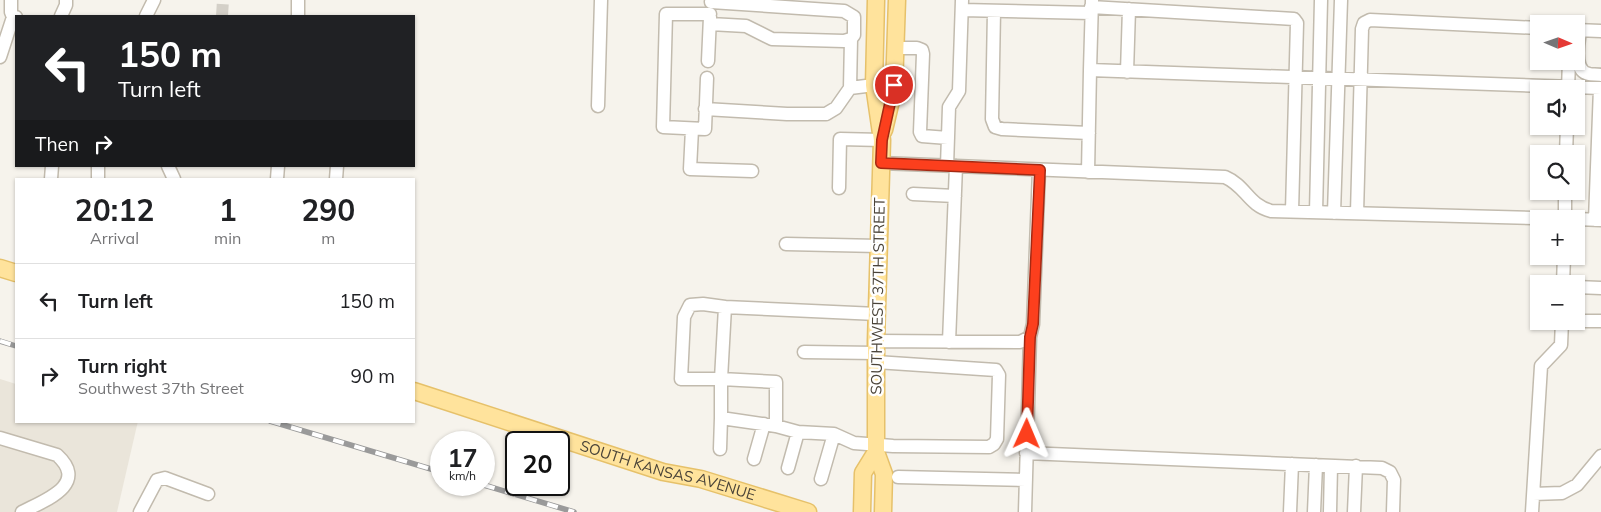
<!DOCTYPE html>
<meta charset="utf-8">
<style>
:root{--surface:#fff;--page:#f2f2f2;--text:#202124;--muted:#757577;--line:#e0e0e0}
body{margin:0;font-family:Mulish,sans-serif;background:var(--page);color:var(--text);height:100vh;display:flex;flex-direction:column;font-size:19px;white-space:nowrap}
*{box-sizing:border-box;margin:0}
p{font-size:16px;color:var(--muted)}
.icon{flex:none;width:28px;height:28px;fill:none;stroke:currentColor;stroke-width:2;stroke-linecap:round;stroke-linejoin:round}
.map{position:relative;flex:1;overflow:hidden}
.drawer{position:absolute;left:15px;top:178px;width:400px;height:245px;display:flex;flex-direction:column;background:var(--surface);border-radius:0px;box-shadow:0 1px 4px #0004}
.drawer>*{flex:none}
.guide{position:absolute;left:15px;top:15px;width:400px;height:152px;border-radius:0px;box-shadow:0 1px 4px #0004;background:#202124;color:#fff;overflow:hidden}
.needle{width:32px;rotate:92deg}
.buttons{position:absolute;left:1530px;top:15px;display:grid;gap:10px}
.buttons a{display:grid;place-items:center;width:55px;height:55px;border-radius:0px;background:var(--surface);box-shadow:0 1px 4px #0004;font-size:25px}
.speed{position:absolute;left:430px;top:431px;display:flex;gap:10px;font-size:25px;font-weight:700;text-align:center}
.speed>*{display:grid;place-content:center;width:65px;height:65px;border-radius:50%;background:var(--surface);box-shadow:0 1px 4px #0004;line-height:1}
.speed small{font-size:12px;font-weight:400}
.speed .limit{border:2px solid #111;border-radius:8px;background:#fff;color:#111}
.pin{position:absolute;display:grid;place-items:center;width:42px;height:42px;color:#fff;margin:-21px;border:2px solid #fff;border-radius:50%;box-shadow:0 1px 5px #0007}
.me{position:absolute;width:55px;margin:-28px;rotate:1deg;stroke-linejoin:round;filter:drop-shadow(0 0 4px #0008)}
.turn{display:flex;align-items:center;gap:18px;height:105px;padding:0 20px;font-size:22px}
.turn .icon{width:65px;height:65px;stroke-width:2.5}
.turn b{display:block;font-size:35px;line-height:42px}
.then{display:flex;align-items:center;height:48px;padding:0 20px;background:#0003;gap:10px;font-size:19px}
.eta{display:flex;justify-content:space-evenly;align-items:center;height:85px;text-align:center}
.eta b{font-size:30px;font-weight:700;line-height:35px}
ul{padding:0;list-style:none}
li{display:flex;align-items:center;gap:15px;height:75px;padding:0 20px;border-top:1px solid var(--line)}
li div{flex:1}
li b{display:block;font-size:19px}
li em{font-style:normal}
.map>svg:first-child{display:block}
.residential{fill:#eae5da}
.lines{fill:none;stroke-linecap:round;stroke-linejoin:round}
.minor-tunnel{stroke:#d4d0c8;stroke-width:12;stroke-dasharray:12 6;stroke-linecap:butt}
.minor-casing{stroke:#c2bbae;stroke-width:15}
.major-casing{stroke:#e6c16a;stroke-width:19}
.minor{stroke:#fff;stroke-width:12}
.major{stroke:#ffe39c;stroke-width:16}
.rail-casing{stroke:#9a9a9a;stroke-width:5.5}
.rail{stroke:#fff;stroke-width:4;stroke-dasharray:11;stroke-linecap:butt}
.route-casing{stroke:#a42913;stroke-width:12}
.route{stroke:#fc3f1d;stroke-width:9}
.labels{text-anchor:middle;stroke-width:5;stroke-linejoin:round;paint-order:stroke}
.street-label{font-size:15px;fill:#4b4439;stroke:#fff}
</style>
<div class="map">
<svg width="1601" height="512" viewBox="0 0 1601 512">
<rect width="100%" height="100%" fill="#f6f3ec"/>
<!-- residential -->
<path class="residential" d="M0 379 16 384V421H138L117 512H0Z"/>
<g class="lines">
<!-- minor-tunnel -->
<path class="minor-tunnel" d="M222 16 223 0"/>
<!-- minor casing -->
<g class="minor-casing">
<path id="minor" d="M11 0V12L13 17H16
M1092 0 1090 70 1601 88
M1091 7 1294 19 1297 23 1292 211
M962 10 1091 13
M994 11 992 119 995 127 1002 129 1089 133
M61 16 66 5V0
M146 16 154 0
M298 16V0
M710 24 746 26 772 39 844 41 851 39 854 35V17L844 11 711 2
M1576 30 1601 31
M1580 30C1579 42 1572 71 1589 74 1592 75 1597 74 1601 75
M896 48H917L922 50 923 54 920 132 922 136 948 138
M0 57 13 17
M708 61 710 17
M1127 72 1129 9
M707 78 705 129 663 127 666 14H710
M850 88 874 85H894
M1568 89 1569 61
M598 106 601 0
M705 109 787 114H826L836 108 850 88 851 39
M692 129 690 169 752 171
M1566 154 1567 126
M881 163 1225 177C1246 186 1248 205 1271 211L1571 219
M98 166V179
M168 166 174 179
M947 166 949 107 959 91 962 0
M1088 172 1090 70
M51 179 52 166
M277 179 278 166
M336 179 337 166
M839 188 840 139 882 140
M913 194 955 196
M1316 212 1321 0
M1334 213 1341 0
M1357 213 1362 29 1364 23 1370 20 1539 28
M1565 219V191
M1576 219 1601 220
M1595 220 1600 88
M786 244 879 246
M1563 284 1564 256
M1576 287 1601 288
M725 307 703 304 690 305 684 317 681 379H721L725 307 877 314
M1576 321H1601
M876 341 1020 342 1030 337 1033 324 1039 170
M949 342 956 166
M804 352 876 353
M776 426V382L721 379V418L776 426 798 432 834 434 854 443 893 446 989 447 994 444 997 439 999 375 996 370 876 362
M0 438 57 455C90 485 43 501 22 512
M720 449 721 418
M1026 453 1382 468 1390 472 1394 480 1393 512
M754 459 764 424
M788 468 798 432
M898 477 1026 480
M821 479 834 434
M1533 494 1562 493 1577 485 1601 456
M140 512 157 480 165 478 208 494
M1025 512 1030 337
M1290 512 1292 464
M1314 512 1316 465
M1330 512 1331 466
M1354 512 1356 466
M1532 512 1541 366 1561 345 1562 321"/>
</g>
<!-- major casing -->
<g class="major-casing">
<g id="major">
<path d="M876 0 874 85 882 140 876 341V452L884 474 883 512"/>
<path d="M884 130 894 88 897 0"/>
<path d="M0 268 16 273"/>
<path id="s1" d="M414 391 663 472 701 479 808 512"/>
<path d="M862 512 863 473 876 452"/>
</g>
</g>
<!-- minor -->
<use href="#minor" class="minor"/>
<!-- major -->
<use href="#major" class="major"/>
<!-- rail casing -->
<g class="rail-casing">
<path id="rail" d="M0 341 16 346
M270 421 441 472
M484 485 574 512"/>
</g>
<!-- rail -->
<use href="#rail" class="rail"/>
</g>
<g class="lines">
<!-- route casing -->
<g class="route-casing">
<path id="route" d="M894 85 882 140 881 163 1040 170 1033 324 1030 337 1027 434"/>
</g>
<!-- route -->
<use href="#route" class="route"/>
</g>
<g class="labels">
<!-- street labels -->
<g class="street-label">
<text transform="translate(878 296) rotate(-89)" y="5">SOUTHWEST 37TH STREET</text>
<text dy="5" stroke="none"><textPath href="#s1" startOffset="266">SOUTH KANSAS AVENUE</textPath></text>
</g>
</g>
</svg>
<div class="buttons">
<a><svg class="needle" viewBox="-14 -14 28 28"><path d="M0-13l5 13h-10z" fill="#e53935"/><path d="M0 13l5-13h-10z" fill="#757577"/></svg></a>
<a><svg class="icon" aria-label="sound" viewBox="0 0 24 24"><path d="M4 9h4l5-4v14l-5-4H4zM17 9q2 3 0 6"/></svg></a>
<a><svg class="icon" aria-label="search" viewBox="0 0 24 24"><circle cx="10" cy="10" r="6"/><path d="M15 15l6 6"/></svg></a>
<a>+</a>
<a>−</a>
</div>
<div class="speed"><div>17<small>km/h</small></div><div class="limit">20</div></div>
<div class="pin" style="left:894px;top:85px;background:#d93025"><svg class="icon" aria-label="arrive" viewBox="0 0 24 24"><path d="M6 21V4h12l-3 4 3 4H6"/></svg></div>
<svg class="me" style="left:1027px;top:434px" viewBox="-20 -20 40 40"><path d="M0-17L14 15 0 8-14 15z" fill="#fc3f1d" stroke="#fff" stroke-width="4"/></svg>
<div class="guide">
<div class="turn"><svg class="icon" aria-label="left" viewBox="0 0 24 24"><path d="M17 20v-9H6M10 6l-5 5 5 5"/></svg><div><b>150 m</b>Turn left</div></div>
<div class="then">Then<svg class="icon" aria-label="right" viewBox="0 0 24 24"><path d="M7 20v-9h11M14 6l5 5-5 5"/></svg></div>
</div>
<section class="drawer">
<div class="eta">
<div><b>20:12</b><p>Arrival</p></div>
<div><b>1</b><p>min</p></div>
<div><b>290</b><p>m</p></div>
</div>
<ul>
<li><svg class="icon" aria-label="left" viewBox="0 0 24 24"><path d="M17 20v-9H6M10 6l-5 5 5 5"/></svg><div><b>Turn left</b></div><em>150 m</em></li>
<li><svg class="icon" aria-label="right" viewBox="0 0 24 24"><path d="M7 20v-9h11M14 6l5 5-5 5"/></svg><div><b>Turn right</b><p>Southwest 37th Street</p></div><em>90 m</em></li>
</ul>
</section>
</div>
